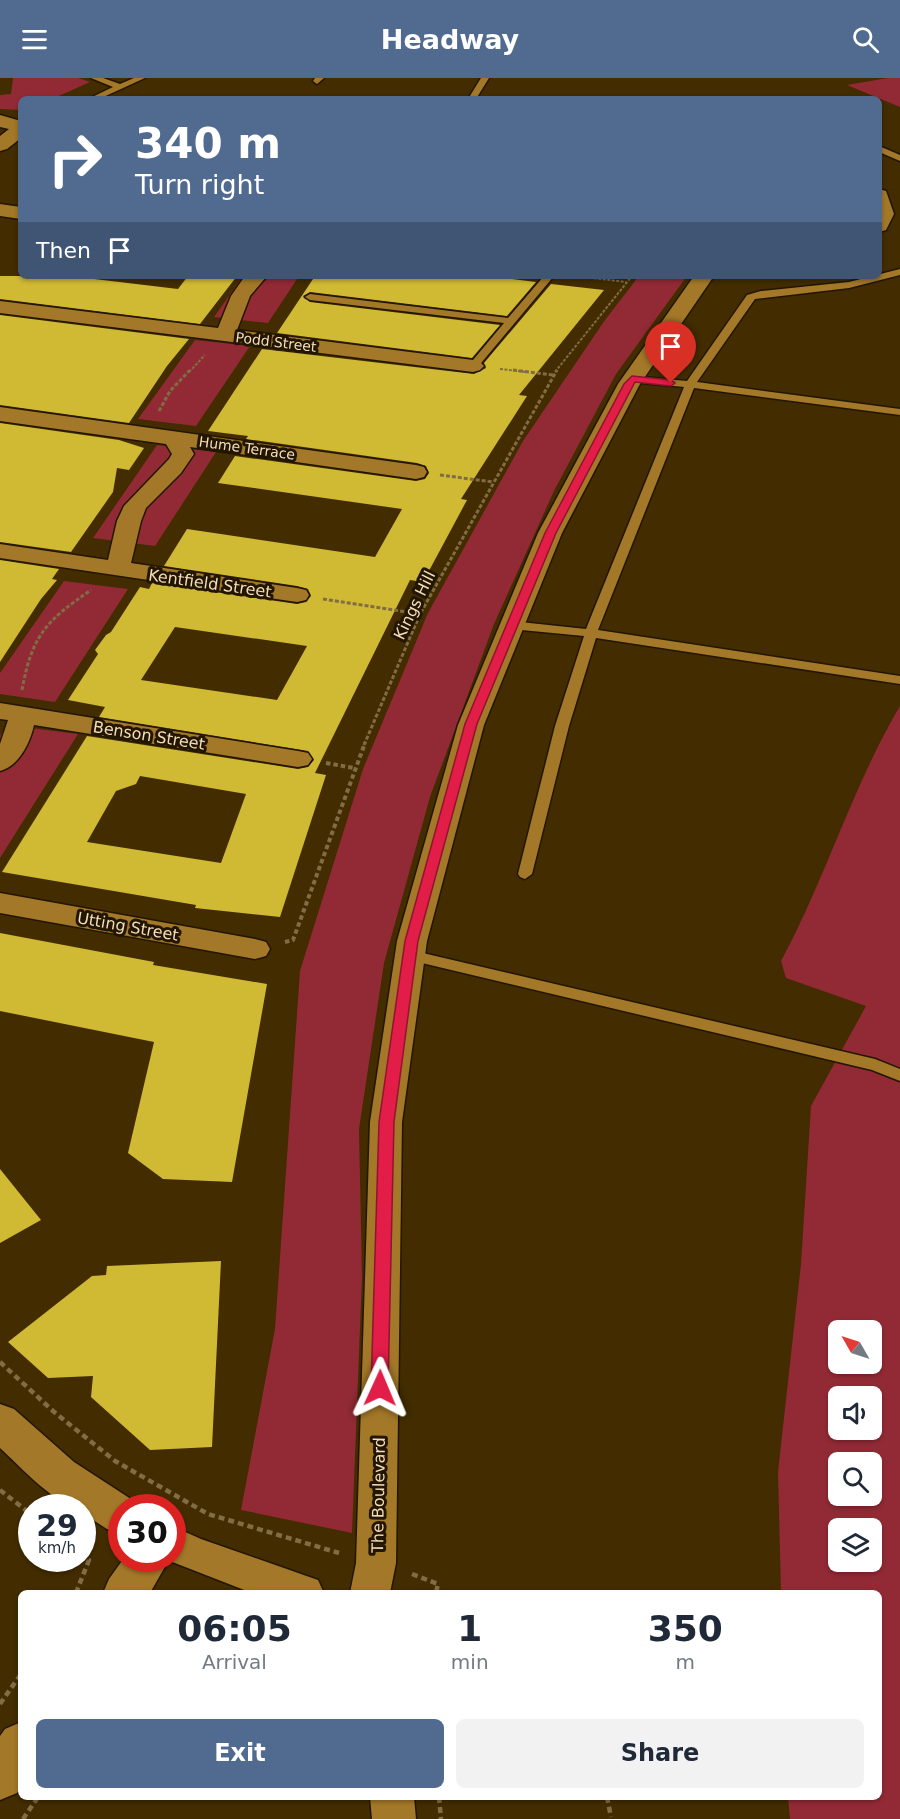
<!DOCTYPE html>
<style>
:root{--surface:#fff;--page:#f2f2f3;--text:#1f2937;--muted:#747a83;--accent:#506a90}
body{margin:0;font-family:"DejaVu Sans",sans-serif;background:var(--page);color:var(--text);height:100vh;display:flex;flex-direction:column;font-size:22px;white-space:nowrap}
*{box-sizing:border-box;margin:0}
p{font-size:20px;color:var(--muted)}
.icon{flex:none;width:33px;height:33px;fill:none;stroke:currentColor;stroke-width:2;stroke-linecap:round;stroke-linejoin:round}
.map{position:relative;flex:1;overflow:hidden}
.details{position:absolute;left:18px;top:1512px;width:864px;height:210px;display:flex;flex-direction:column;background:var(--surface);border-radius:9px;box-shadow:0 2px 4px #0004}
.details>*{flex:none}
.guide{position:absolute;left:18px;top:18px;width:864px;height:183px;border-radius:9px;box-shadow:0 2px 4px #0004;background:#506a90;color:#fff;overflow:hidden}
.needle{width:39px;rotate:309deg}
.controls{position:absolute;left:828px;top:1242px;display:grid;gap:12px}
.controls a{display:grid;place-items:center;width:54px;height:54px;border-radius:9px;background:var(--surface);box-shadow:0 2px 4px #0004;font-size:30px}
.speed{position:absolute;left:18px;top:1416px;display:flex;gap:12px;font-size:30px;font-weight:700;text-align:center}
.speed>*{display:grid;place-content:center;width:78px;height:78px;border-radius:50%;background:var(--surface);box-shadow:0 2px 4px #0004;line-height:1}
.speed small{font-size:15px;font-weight:400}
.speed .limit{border:9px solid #d22;background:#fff;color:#111}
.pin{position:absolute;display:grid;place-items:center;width:51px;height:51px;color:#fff;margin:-62px -26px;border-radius:50% 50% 50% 0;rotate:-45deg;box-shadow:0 0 6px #0007}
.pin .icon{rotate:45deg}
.me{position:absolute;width:66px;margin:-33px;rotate:1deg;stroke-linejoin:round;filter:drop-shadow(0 0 4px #0008)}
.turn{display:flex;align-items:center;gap:21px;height:126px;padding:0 18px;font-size:27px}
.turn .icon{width:78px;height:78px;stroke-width:2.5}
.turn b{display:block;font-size:42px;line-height:51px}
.then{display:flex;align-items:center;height:57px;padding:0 18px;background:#0003;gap:12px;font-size:22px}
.eta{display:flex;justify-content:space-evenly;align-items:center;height:102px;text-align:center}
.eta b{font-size:36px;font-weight:600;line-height:42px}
.cta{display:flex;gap:12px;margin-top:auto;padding:12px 18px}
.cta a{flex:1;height:69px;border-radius:9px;background:var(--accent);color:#fff;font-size:24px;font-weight:600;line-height:69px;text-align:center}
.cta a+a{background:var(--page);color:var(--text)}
header{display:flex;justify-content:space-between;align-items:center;height:78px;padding:0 18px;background:var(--accent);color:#fff;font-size:27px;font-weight:600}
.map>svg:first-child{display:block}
.green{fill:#922a35;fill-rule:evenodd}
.building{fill:#d0b933;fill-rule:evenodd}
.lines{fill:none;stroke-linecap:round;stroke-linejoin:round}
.lane-casing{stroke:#231600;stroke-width:3}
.street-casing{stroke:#231600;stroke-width:3}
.secondary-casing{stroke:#231600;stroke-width:3}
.path-far3{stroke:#826c43;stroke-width:2;stroke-dasharray:3 1.5;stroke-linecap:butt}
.path-far2{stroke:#826c43;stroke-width:3;stroke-dasharray:4 2;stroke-linecap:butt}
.path-far1{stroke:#826c43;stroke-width:4;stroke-dasharray:4.5 3;stroke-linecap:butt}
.path{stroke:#826c43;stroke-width:4.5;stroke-dasharray:6 4;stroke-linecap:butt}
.lane{fill:#a37828;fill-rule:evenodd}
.street{fill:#a37828;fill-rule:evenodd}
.secondary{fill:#a37828;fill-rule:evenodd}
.route{fill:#e11d48;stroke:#92132f;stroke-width:1.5}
.labels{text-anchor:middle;stroke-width:6;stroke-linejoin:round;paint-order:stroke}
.far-street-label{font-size:14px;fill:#f3dcb8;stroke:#231600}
.street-label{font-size:16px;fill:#f3dcb8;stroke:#231600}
</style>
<header><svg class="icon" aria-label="menu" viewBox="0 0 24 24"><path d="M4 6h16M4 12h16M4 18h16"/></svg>Headway<svg class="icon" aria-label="search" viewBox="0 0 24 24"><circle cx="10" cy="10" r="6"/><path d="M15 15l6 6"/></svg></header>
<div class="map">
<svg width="900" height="1741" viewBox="0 0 900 1741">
<rect width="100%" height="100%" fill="#422c00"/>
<!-- green -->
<path class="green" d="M13 0H78L90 4 52 21H21V32L0 31V17L11 16Z
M888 0H900V29L847 7Z
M243 198H299L268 245 214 239Z
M639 198H687L616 296 554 413 494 546 430 719 384 885 359 1051 362 1199 352 1455 241 1432 275 1251 300 893 363 691 428 535 523 363 605 242Z
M195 262 250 268 196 348 138 341Z
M157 367 216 374 155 468 93 460Z
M64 503 128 511 55 624 0 616V595Z
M900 628V1741H790L788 1719H879V1515H781L778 1394 801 1186 811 1028 866 928 786 900 781 883C826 800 852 709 900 628ZM838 1252H872V1286H838ZM838 1318H872V1352H838ZM838 1384H872V1418H838ZM838 1450H872V1484H838Z
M7 647 78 656 0 780V658Z"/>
<!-- building -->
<path class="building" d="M0 198H69L178 211 188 198H237L200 246 0 221Z
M315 198H488L536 204 507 238 310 214 303 218 310 224 500 247 472 280 277 255Z
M551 206 604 212 519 317 527 318 461 421 467 422 423 504 410 502 315 695 326 697 280 839 195 830 196 827 2 794 87 658 298 691 308 689 314 682 308 673 99 639 105 629 68 622 98 576 95 572 106 557 111 554 140 509 149 511 152 505 297 526 306 524 311 518 308 511 297 508 164 488 187 451 375 479 402 431 218 405 235 378 416 403 425 401 429 395 426 388 417 385 246 361 248 358 208 353 262 271 474 296 486 290 484 285ZM175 549 307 568 277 622 141 602ZM140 698 246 716 221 785 87 764 116 713 136 706Z
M0 237 189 261 167 288 129 345 0 327Z
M0 345 119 362 144 370 129 392 117 390 113 414 71 474 0 464Z
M0 482 59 491 52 501 57 502 41 521 0 584Z
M0 855 154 884 153 887 267 906 232 1104 163 1101 128 1075 154 964 0 933Z
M0 1091 41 1142 0 1165Z
M221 1183 212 1369 150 1372 91 1319 93 1298 48 1300 8 1264 92 1198 106 1197 107 1188Z"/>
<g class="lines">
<!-- lane casing -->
<g class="lane-casing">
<path id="lane" d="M91 0H103L120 6 134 0H145L99 21H88L113 9Z
M315 0H324L317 6 313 3Z
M481 0H489L476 21H468Z
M879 68 900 77V83L879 74Z
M900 191V197L849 210 755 221 697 304 900 331V337L694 310 598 552 900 598V606L596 560 569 648 532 796 525 801 520 799 518 796 555 648 584 558 511 551 505 547 511 543 586 551 684 309 632 304 627 301 632 298 687 303 747 217 761 213 849 204Z
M544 198H554L477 290 473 291 468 288 504 245 310 222 305 219 310 216 508 240Z
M410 872 875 981 900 991V1003L872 992 405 881 402 877Z"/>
</g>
<!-- street casing -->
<g class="street-casing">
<path id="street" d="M879 111 886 113 894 136 886 152 879 154Z
M0 126 21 129V141L0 138Z
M245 198H267L250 218 237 252 473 282 480 284 484 288 480 292 473 294 0 235V223L218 250 231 218Z
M694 198H714L640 306 562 455 484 647 427 863 402 1044 396 1485 390 1515H350L356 1485 370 1044 397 863 458 647 538 455 618 306Z
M0 329 416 387 424 389 427 394 424 399 416 401 190 369 194 376 181 395 146 430 141 443 131 485 297 510 306 512 309 517 306 522 297 524 0 480V466L108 482 117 443 124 428 169 381 172 376 166 366 0 343Z
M0 625 298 673 308 675 312 681 308 687 298 689 34 647C30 665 19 688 0 693V666L8 642 0 641Z
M0 815 255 861 266 864 270 871 266 878 255 881 0 835Z
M172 1448 201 1461 318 1502 324 1515H252L162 1480H172Z
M370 1719H414L416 1741H372Z"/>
</g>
<!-- secondary casing -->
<g class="secondary-casing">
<path id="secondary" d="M0 37 21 43V60L7 71 0 73V58L9 51 0 49Z
M0 1326 14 1331 74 1384 137 1425 139 1430H122V1457L107 1451 82 1435V1430C57 1430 19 1387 0 1370Z
M124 1480H170L150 1515H103L109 1501Z
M21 1644V1709L17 1715 0 1722V1658L5 1651Z"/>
</g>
<!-- path-far3 -->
<path class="path-far3" d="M576 198 626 204
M500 291 526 294
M189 294 205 277
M555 294 632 198"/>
<!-- path-far2 -->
<path class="path-far2" d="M513 292 553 297
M159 333 170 313 190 292
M440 397 493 404
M323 521 420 536
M22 612C32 557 46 543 91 512
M364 667 420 536 557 292"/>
<!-- path-far1 -->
<path class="path-far1" d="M326 685 354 690
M285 864 293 862 365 665"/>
<!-- path -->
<path class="path" d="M0 1284 53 1333 115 1383 208 1436 339 1475
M0 1412 32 1437
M412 1496 438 1506 436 1515
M76 1515 89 1482 82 1478
M0 1626 21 1596
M439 1719 441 1741
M607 1719 611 1739
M23 1741 38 1719"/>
<!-- lane -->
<use href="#lane" class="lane"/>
<!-- street -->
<use href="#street" class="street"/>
<!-- secondary -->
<use href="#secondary" class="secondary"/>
</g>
<!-- route -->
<path class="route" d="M632 298 671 302 675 305 671 308 635 304 556 455 477 646 418 863 394 1044 388 1310 386 1315 380 1317 374 1315 371 1310 379 1044 405 863 465 646 545 455 624 306Z"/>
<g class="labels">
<!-- far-street labels -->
<g class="far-street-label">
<text transform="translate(276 264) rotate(7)" y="5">Podd Street</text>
<text transform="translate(247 370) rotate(8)" y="5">Hume Terrace</text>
</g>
<!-- street labels -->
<g class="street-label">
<text transform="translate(210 505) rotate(8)" y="6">Kentfield Street</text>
<text transform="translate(414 527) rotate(-64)" y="6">Kings Hill</text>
<text transform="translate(149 657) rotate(9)" y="6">Benson Street</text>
<text transform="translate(128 848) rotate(10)" y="6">Utting Street</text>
<text transform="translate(378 1417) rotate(-89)" y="6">The Boulevard</text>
</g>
</g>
</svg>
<div class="controls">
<a><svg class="needle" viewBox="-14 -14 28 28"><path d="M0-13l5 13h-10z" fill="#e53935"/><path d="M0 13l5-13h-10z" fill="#747a83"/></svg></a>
<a><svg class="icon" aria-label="sound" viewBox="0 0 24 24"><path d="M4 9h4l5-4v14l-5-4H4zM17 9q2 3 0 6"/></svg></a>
<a><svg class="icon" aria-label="search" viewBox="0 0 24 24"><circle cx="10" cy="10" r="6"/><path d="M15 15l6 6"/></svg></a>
<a><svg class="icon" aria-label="layers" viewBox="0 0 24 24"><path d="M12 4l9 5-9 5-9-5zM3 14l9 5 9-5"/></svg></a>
</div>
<div class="speed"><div>29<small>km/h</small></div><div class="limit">30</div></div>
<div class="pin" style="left:671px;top:305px;background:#d93025"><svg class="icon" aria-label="arrive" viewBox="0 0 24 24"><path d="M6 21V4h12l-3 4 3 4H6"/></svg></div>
<svg class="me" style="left:380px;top:1310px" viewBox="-20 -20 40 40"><path d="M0-17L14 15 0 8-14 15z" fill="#e11d48" stroke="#fff" stroke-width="4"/></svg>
<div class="guide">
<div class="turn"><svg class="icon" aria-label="right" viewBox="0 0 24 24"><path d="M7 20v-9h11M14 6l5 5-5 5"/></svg><div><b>340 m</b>Turn right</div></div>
<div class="then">Then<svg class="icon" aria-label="arrive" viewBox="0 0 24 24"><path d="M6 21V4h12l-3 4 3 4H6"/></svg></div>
</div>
<section class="details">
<div class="eta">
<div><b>06:05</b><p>Arrival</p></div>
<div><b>1</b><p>min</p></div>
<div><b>350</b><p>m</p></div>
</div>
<div class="cta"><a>Exit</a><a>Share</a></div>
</section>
</div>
